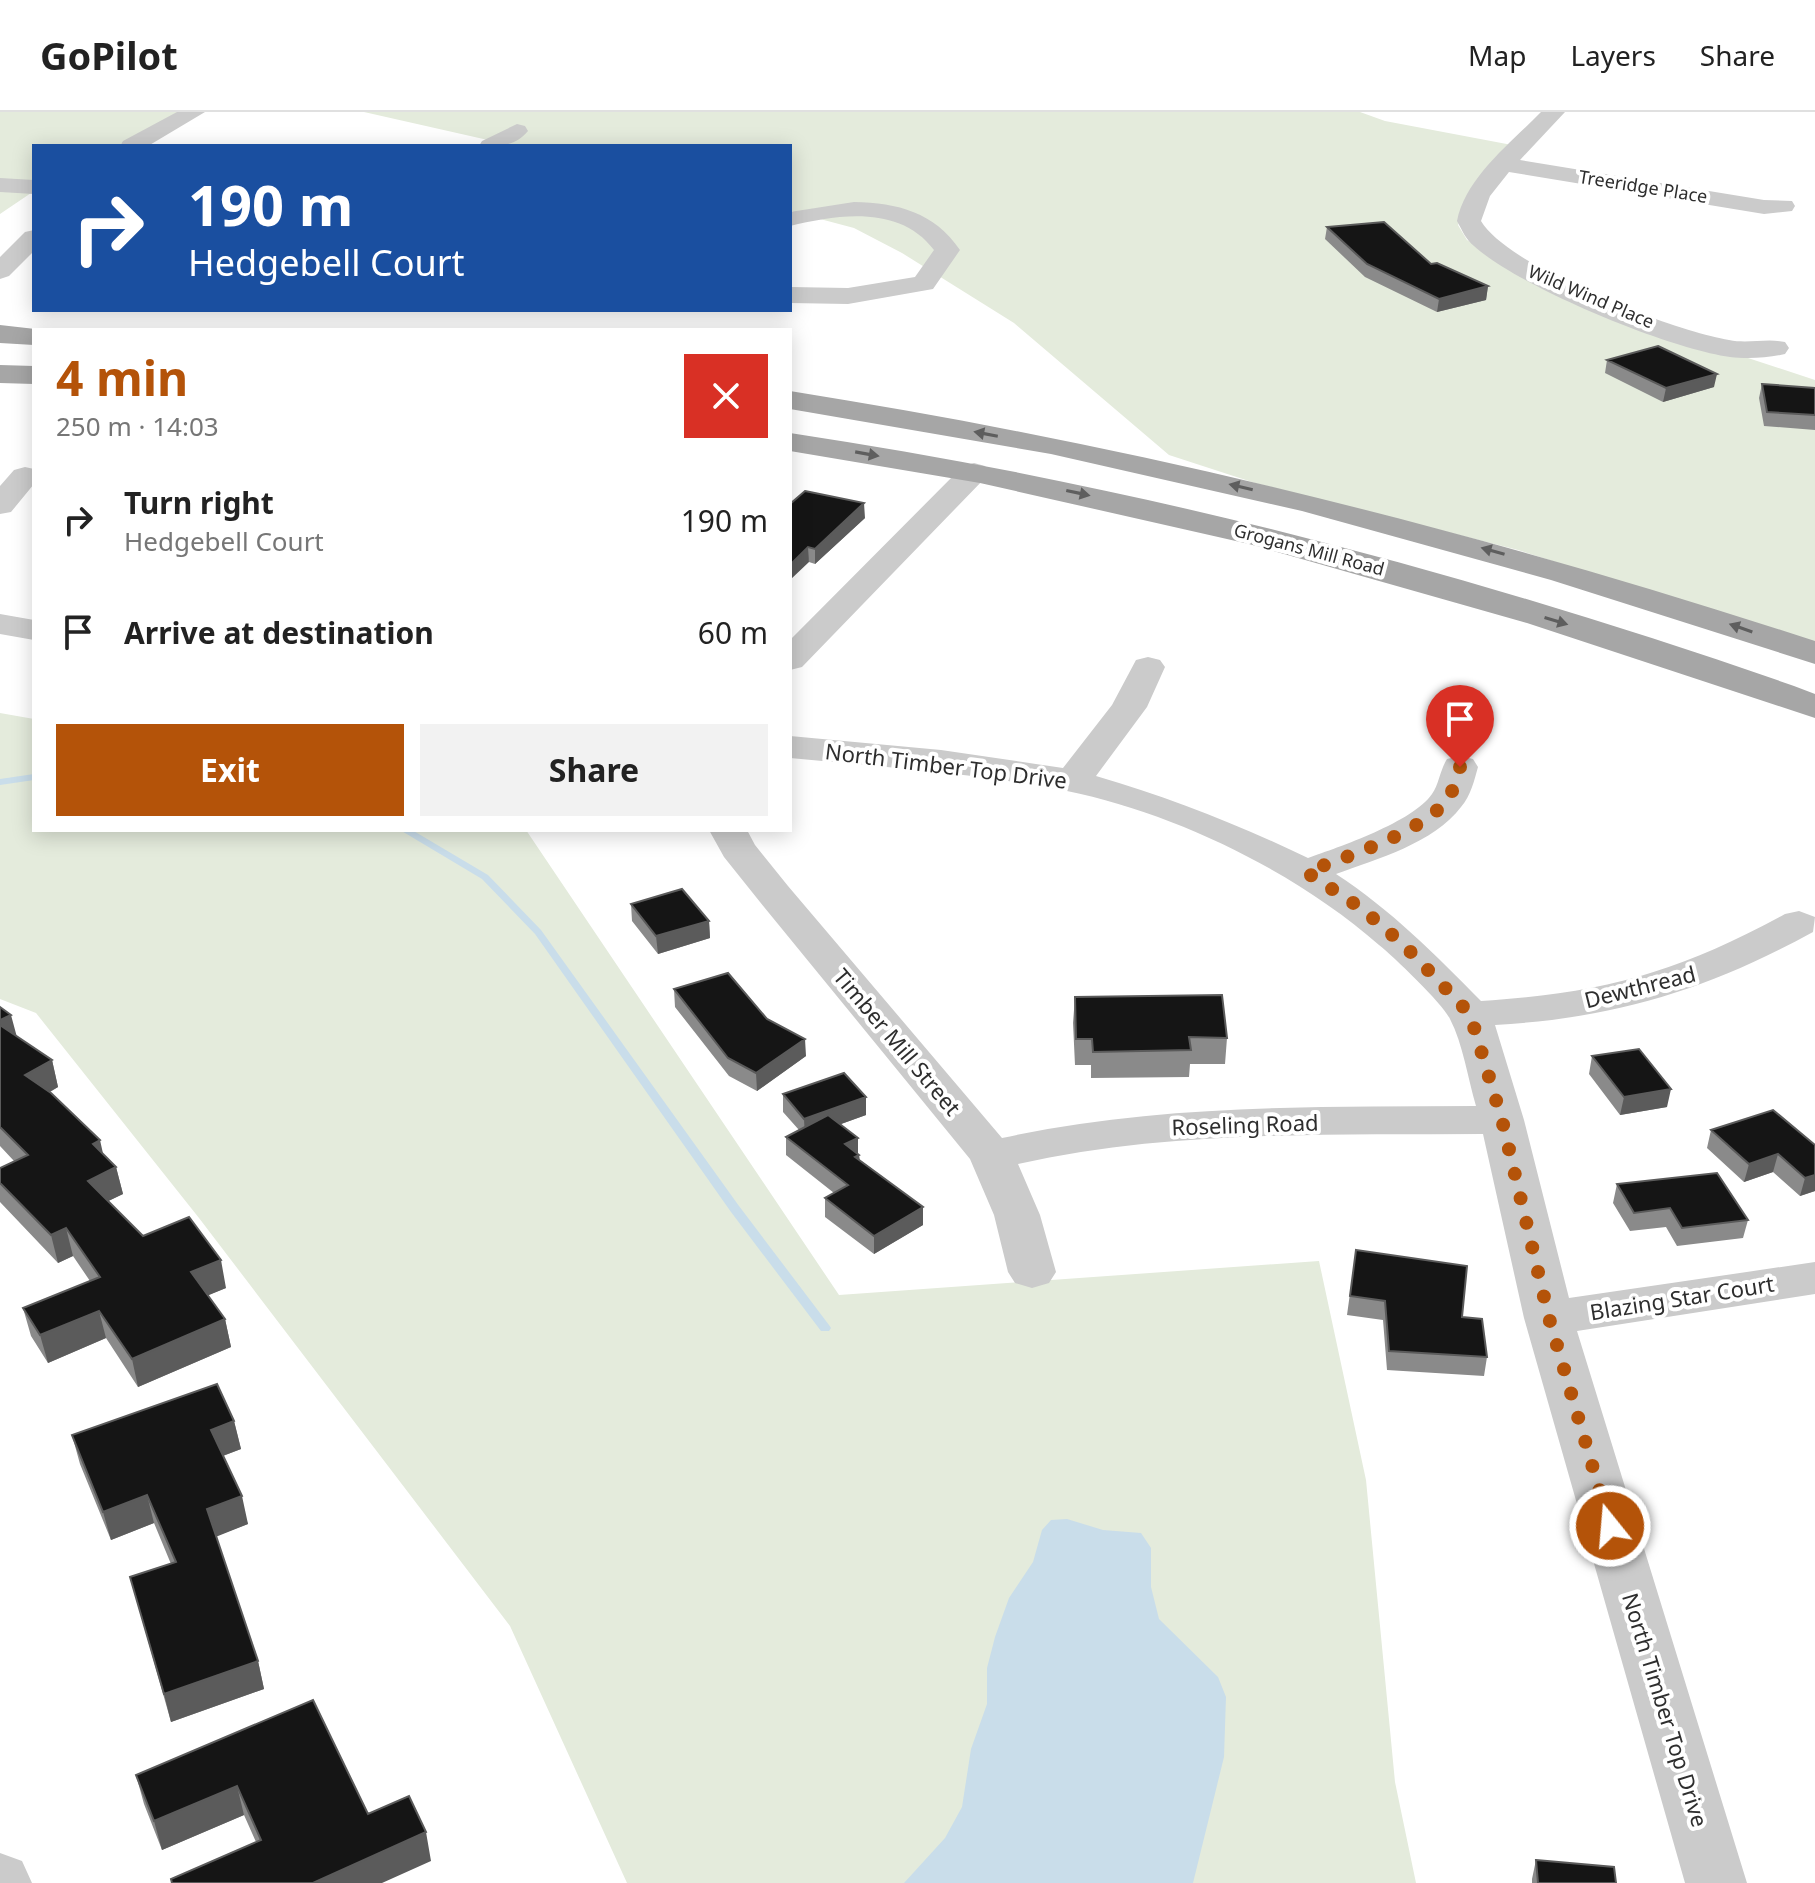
<!DOCTYPE html>
<meta charset="utf-8">
<style>
:root{--surface:#fff;--page:#f2f2f2;--text:#222;--muted:#767676;--line:#e0e0e0;--accent:#b45309}
body{margin:0;font-family:"Noto Sans",sans-serif;background:var(--page);color:var(--text);height:100vh;display:flex;flex-direction:column;font-size:30px;white-space:nowrap}
*{box-sizing:border-box;margin:0}
p{font-size:26px;color:var(--muted)}
.icon{flex:none;width:44px;height:44px;fill:none;stroke:currentColor;stroke-width:2;stroke-linecap:round;stroke-linejoin:round}
.map{position:relative;flex:1;overflow:hidden}
.side{position:absolute;left:32px;top:216px;width:760px;height:504px;display:flex;flex-direction:column;background:var(--surface);border-radius:0px;box-shadow:0 4px 20px #0003}
.side>*{flex:none}
.banner{position:absolute;left:32px;top:32px;width:760px;height:168px;border-radius:0px;box-shadow:0 4px 20px #0003;background:#1a4fa0;color:#fff;overflow:hidden}
.pin{position:absolute;display:grid;place-items:center;width:68px;height:68px;color:#fff;margin:-82px -34px;border-radius:50% 50% 50% 0;rotate:-45deg;box-shadow:0 0 8px #0007}
.pin .icon{rotate:45deg}
.me{position:absolute;width:88px;margin:-44px;rotate:343deg;stroke-linejoin:round;filter:drop-shadow(0 0 6px #0008)}
.turn{display:flex;align-items:center;gap:28px;height:168px;padding:0 24px;font-size:36px}
.turn .icon{width:104px;height:104px;stroke-width:2.5}
.turn b{display:block;font-size:56px;line-height:68px}
.round{display:grid;place-items:center;flex:none;width:84px;height:84px;border-radius:0px;background:var(--page)}
.summary{display:flex;align-items:center;justify-content:space-between;height:136px;padding:0 24px}
h1{font-size:48px;font-weight:700;line-height:60px;color:var(--accent)}
.cta{display:flex;gap:16px;margin-top:auto;padding:16px 24px}
.cta a{flex:1;height:92px;border-radius:0px;background:var(--accent);color:#fff;font-size:32px;font-weight:700;line-height:92px;text-align:center}
.cta a+a{background:var(--page);color:var(--text)}
ul{padding:0;list-style:none}
li{display:flex;align-items:center;gap:24px;height:112px;padding:0 24px}
li div{flex:1}
li b{display:block;font-size:30px}
li em{font-style:normal}
header{display:flex;align-items:center;gap:48px;box-sizing:border-box;height:112px;padding:0 40px;background:var(--surface);border-bottom:2px solid var(--line)}
header strong{font-size:38px}
nav{display:flex;gap:44px;margin-inline-start:auto;font-size:28px}
.map>svg:first-child{display:block}
.green{fill:#e4ebdc}
.water{fill:#c9ddea}
.lines{fill:none;stroke-linecap:round;stroke-linejoin:round}
.stream{fill:#c9ddea;fill-rule:evenodd}
.minor{fill:#cbcbcb;fill-rule:evenodd}
.major{fill:#a6a6a6;fill-rule:evenodd}
.wall{fill:#8a8a8a}
.shaded-wall{fill:#5b5b5b}
.building{fill:#151515;stroke:#5b5b5b;stroke-width:2}
.oneway{fill:#5e5e5e}
.route{stroke:#b45309;stroke-width:14;stroke-dasharray:0 25.2}
.labels{text-anchor:middle;stroke-width:8;stroke-linejoin:round;paint-order:stroke}
.far-street-label{font-size:18px;fill:#2e2e2e;stroke:#fff}
.street-label{font-size:22px;fill:#2e2e2e;stroke:#fff}
</style>
<header>
<strong>GoPilot</strong>
<nav><a>Map</a><a>Layers</a><a>Share</a></nav>
</header>
<div class="map">
<svg width="1815" height="1771" viewBox="0 0 1815 1771">
<rect width="100%" height="100%" fill="#fff"/>
<!-- green -->
<path class="green" d="M0 0H182L117 34H34V79L0 102Z
M364 0H1360L1385 9 1512 33 1466 88 1458 113 1467 128 1565 186 1815 268V532L1518 438 1255 371 1169 343 1014 211 902 141 854 116 790 99V34H514Z
M0 601 34 607V718H526L839 1183 1319 1149 1366 1368 1395 1670 1416 1771H627L510 1514 199 1106 36 901 0 887Z"/>
<!-- water -->
<path class="water" d="M1067 1407 1103 1418 1141 1421 1151 1436V1475L1159 1507 1218 1565 1226 1585 1224 1645 1193 1771H904L945 1726 962 1695 971 1637 987 1592V1556L995 1525 1009 1486 1033 1450 1042 1418 1051 1408Z"/>
<g class="lines">
<!-- stream -->
<path class="stream" d="M34 662V668L0 673V667Z
M400 718H412L488 763 541 818 739 1094 829 1213 831 1216 829 1219H821L731 1100 535 822 482 767Z"/>
<!-- minor -->
<path class="minor" d="M177 0H205L148 34H120L123 29Z
M1541 0H1565L1520 48 1764 88 1792 89 1795 94 1792 99 1764 102 1509 60 1490 84 1481 109C1509 156 1674 219 1729 228 1748 232 1766 226 1785 230L1789 236 1785 242C1768 246 1747 247 1730 245 1667 236 1521 176 1474 134 1466 128 1462 118 1457 109 1466 65 1511 31 1541 0Z
M517 12 525 14 528 19C515 35 498 34 479 34L482 29Z
M0 66 34 68V82L0 80Z
M854 90C898 91 934 100 960 138L933 177 848 192 790 191V175L848 176 915 165 934 138C900 93 839 102 790 114V100Z
M34 118V139L9 164 0 167V145L25 120Z
M974 351 985 354 989 360 985 366 802 555 790 558V528L963 354Z
M25 355 34 357V372L11 400 0 402V374L14 358Z
M0 502 34 508V528L0 522Z
M1148 545 1160 548 1165 555 1147 595 1096 664C1171 686 1237 712 1308 746 1339 735 1413 710 1432 682 1439 672 1440 658 1447 647L1460 644 1473 647 1478 655C1474 669 1471 683 1461 695 1434 731 1377 747 1336 762 1391 798 1435 842 1481 889 1603 881 1677 861 1785 802L1799 799 1815 805 1813 820C1707 878 1616 906 1495 913L1524 1008 1569 1186 1815 1150V1182L1577 1219 1747 1771H1685L1524 1206 1483 1022C1327 1023 1170 1018 1018 1052L1040 1103 1056 1160 1049 1171 1032 1176 1015 1171 1008 1160 994 1103 970 1047 760 790 724 745 709 718H747L755 733 788 774 1002 1026C1158 992 1316 995 1476 994 1468 967 1463 932 1450 907 1443 892 1394 845 1379 833 1296 760 1175 701 1067 679 976 661 882 655 790 646V624L941 638 1063 656 1112 593 1136 548Z
M0 1741 22 1749 32 1771H0Z"/>
<!-- major -->
<path class="major" d="M0 213 44 218H34V233L0 231Z
M0 253 34 254V272L0 271Z
M790 279C1143 335 1475 418 1815 529V552L1551 468 1302 399 1051 342 790 297Z
M790 321C1131 372 1469 460 1794 574L1815 582V606L1527 511 1249 432 980 371 790 339Z"/>
</g>
<!-- wall -->
<path class="wall" d="M1327 115 1431 152 1488 174 1486 188 1437 200 1365 165 1325 127Z
M1607 248 1714 275 1663 290 1605 261Z
M1762 272 1815 276V318L1764 314 1759 286Z
M790 392 865 406 815 452 809 450Z
M631 792 709 809 710 826 658 842 632 809Z
M674 877 767 907 806 944 757 979 729 964 675 895Z
M1075 885 1227 926 1225 952H1190L1189 965 1091 966V953H1075L1073 911Z
M0 895 17 925 52 948 58 975 50 980 103 1042 116 1055 123 1082 108 1089 143 1124 226 1176 208 1183 225 1207 231 1235 138 1275 106 1226 48 1251 31 1224 23 1196 90 1169 73 1144 58 1151 0 1090V1056L14 1049 0 1034Z
M1592 944 1667 995 1620 1003 1589 962Z
M783 982 866 1003 841 1012 859 1043 860 1048 923 1095V1113L874 1142 825 1105V1086L834 1081 786 1043V1025L799 1018 783 1000Z
M1711 1018 1815 1033V1079L1800 1084 1773 1060 1744 1070 1707 1036Z
M1617 1072 1748 1108 1743 1126 1677 1134 1666 1115 1630 1119 1613 1091Z
M1356 1138 1462 1205 1487 1245 1484 1264 1387 1258 1383 1208 1347 1203Z
M234 1309 241 1337 223 1344 248 1412 216 1424 258 1549 264 1577 171 1610 130 1465 171 1452 154 1411 111 1428 80 1352 72 1323Z
M313 1588 368 1702 431 1749 256 1730 244 1703 162 1738 144 1692 136 1663Z
M1536 1748 1616 1771H1532V1767Z"/>
<!-- shaded-wall -->
<path class="shaded-wall" d="M1488 174 1486 188 1437 200 1439 187Z
M1717 262 1714 275 1663 290 1666 276Z
M864 391 865 406 815 452V437Z
M808 435 809 450 790 468V453Z
M709 809 710 826 658 842 656 824Z
M11 903 18 929 0 926V908Z
M805 927 806 944 757 979 756 961Z
M52 948 58 975 32 990 25 963Z
M1671 977 1667 995 1620 1003 1624 985Z
M866 985V1003L805 1025 804 1007Z
M858 1026V1044L859 1043 860 1061 845 1032Z
M100 1028 106 1055 93 1032Z
M1778 1042 1773 1060 1744 1070 1749 1052Z
M116 1055 123 1082 94 1096 88 1069Z
M1815 1063V1079L1800 1084 1805 1066Z
M923 1095V1113L874 1142V1124Z
M66 1116 73 1144 58 1151 51 1123Z
M221 1148 226 1176 197 1188 191 1160Z
M99 1199 106 1226 48 1251 40 1223Z
M225 1207 231 1235 138 1275 132 1247Z
M234 1309 241 1337 217 1346 211 1318Z
M147 1383 154 1411 111 1428 103 1400Z
M242 1384 248 1412 213 1426 207 1397Z
M258 1549 264 1577 171 1610 164 1582Z
M237 1674 244 1703 162 1738 154 1709Z
M426 1720 431 1749 382 1771H313Z"/>
<!-- building -->
<path class="building" d="M1384 110 1431 152 1437 151 1488 174 1439 187 1367 152 1327 115Z
M1658 234 1717 262 1666 276 1607 248Z
M1762 272 1815 276V303L1767 300Z
M805 379 864 391 815 437 808 435 790 453V392Z
M682 777 709 809 656 824 631 792Z
M728 861 767 907 805 927 756 961 728 946 674 877Z
M1222 883 1227 926 1189 925 1191 938 1093 940 1092 927H1076L1075 885Z
M0 895 11 903 0 908Z
M0 913 52 948 25 963 51 981 100 1028 93 1032 116 1055 88 1069 143 1124 189 1105 221 1148 191 1160 225 1207 132 1247 99 1199 40 1223 23 1196 100 1165 66 1116 51 1123 0 1071V1056L28 1043 0 1015Z
M1639 937 1671 977 1624 985 1592 944Z
M844 961 866 985 804 1007 783 982Z
M1773 998 1815 1033V1063L1805 1066 1778 1042 1749 1052 1711 1018Z
M828 1003 858 1026 845 1032 859 1043 855 1045 923 1095 874 1124 825 1086 848 1073 786 1025Z
M1717 1061 1748 1108 1682 1116 1670 1096 1634 1101 1617 1072Z
M1356 1138 1467 1154 1462 1205 1482 1207 1487 1245 1389 1239 1385 1189 1350 1184Z
M217 1272 234 1309 211 1318 242 1384 207 1397 258 1549 164 1582 130 1465 176 1450 147 1383 103 1400 72 1323Z
M313 1588 368 1702 409 1684 426 1720 313 1771H172L171 1767 261 1728 237 1674 154 1709 136 1663Z
M1536 1748 1614 1755 1616 1771H1538Z"/>
<!-- one-way arrows -->
<defs><path id="oneway-solid" d="M-6-.8H1V-3.2L6.5 0L1 3.2V.8H-6Z" transform="scale(2)"/></defs>
<g class="oneway">
<use href="#oneway-solid" transform="translate(986 322) rotate(-169)"/>
<use href="#oneway-solid" transform="translate(867 342) rotate(10)"/>
<use href="#oneway-solid" transform="translate(1241 375) rotate(-167)"/>
<use href="#oneway-solid" transform="translate(1078 381) rotate(12)"/>
<use href="#oneway-solid" transform="translate(1493 439) rotate(-164)"/>
<use href="#oneway-solid" transform="translate(1556 509) rotate(17)"/>
<use href="#oneway-solid" transform="translate(1741 516) rotate(-161)"/>
</g>
<g class="lines">
<!-- route -->
<path class="route" d="M1460 655C1456 665 1453 682 1446 690 1415 723 1348 744 1306 760L1361 796 1404 833 1470 902 1502 1008 1549 1206 1610 1414"/>
</g>
<g class="labels">
<!-- far-street labels -->
<g class="far-street-label">
<text transform="translate(1643 75) rotate(9)" y="6">Treeridge Place</text>
<text transform="translate(1591 185) rotate(23)" y="6">Wild Wind Place</text>
<text transform="translate(1309 438) rotate(15)" y="6">Grogans Mill Road</text>
</g>
<!-- street labels -->
<g class="street-label">
<text transform="translate(946 654) rotate(7)" y="8">North Timber Top Drive</text>
<text transform="translate(1640 875) rotate(-14)" y="8">Dewthread</text>
<text transform="translate(897 930) rotate(50)" y="8">Timber Mill Street</text>
<text transform="translate(1245 1013) rotate(-2)" y="8">Roseling Road</text>
<text transform="translate(1682 1186) rotate(-9)" y="8">Blazing Star Court</text>
<text transform="translate(1665 1598) rotate(73)" y="8">North Timber Top Drive</text>
</g>
</g>
</svg>
<div class="pin" style="left:1460px;top:655px;background:#d93025"><svg class="icon" aria-label="arrive" viewBox="0 0 24 24"><path d="M6 21V4h12l-3 4 3 4H6"/></svg></div>
<svg class="me" style="left:1610px;top:1414px" viewBox="-20 -20 40 40"><circle r="17" fill="#b45309" stroke="#fff" stroke-width="3"/><path d="M0-11L8 9 0 5-8 9z" fill="#fff"/></svg>
<div class="banner">
<div class="turn"><svg class="icon" aria-label="right" viewBox="0 0 24 24"><path d="M7 20v-9h11M14 6l5 5-5 5"/></svg><div><b>190 m</b>Hedgebell Court</div></div>
</div>
<section class="side">
<div class="summary"><div><h1>4 min</h1><p>250 m · 14:03</p></div><a class="round" style="background:#d93025;color:#fff"><svg class="icon" aria-label="close" viewBox="0 0 24 24"><path d="M6 6l12 12M18 6L6 18"/></svg></a></div>
<ul>
<li><svg class="icon" aria-label="right" viewBox="0 0 24 24"><path d="M7 20v-9h11M14 6l5 5-5 5"/></svg><div><b>Turn right</b><p>Hedgebell Court</p></div><em>190 m</em></li>
<li><svg class="icon" aria-label="arrive" viewBox="0 0 24 24"><path d="M6 21V4h12l-3 4 3 4H6"/></svg><div><b>Arrive at destination</b></div><em>60 m</em></li>
</ul>
<div class="cta"><a>Exit</a><a>Share</a></div>
</section>
</div>
